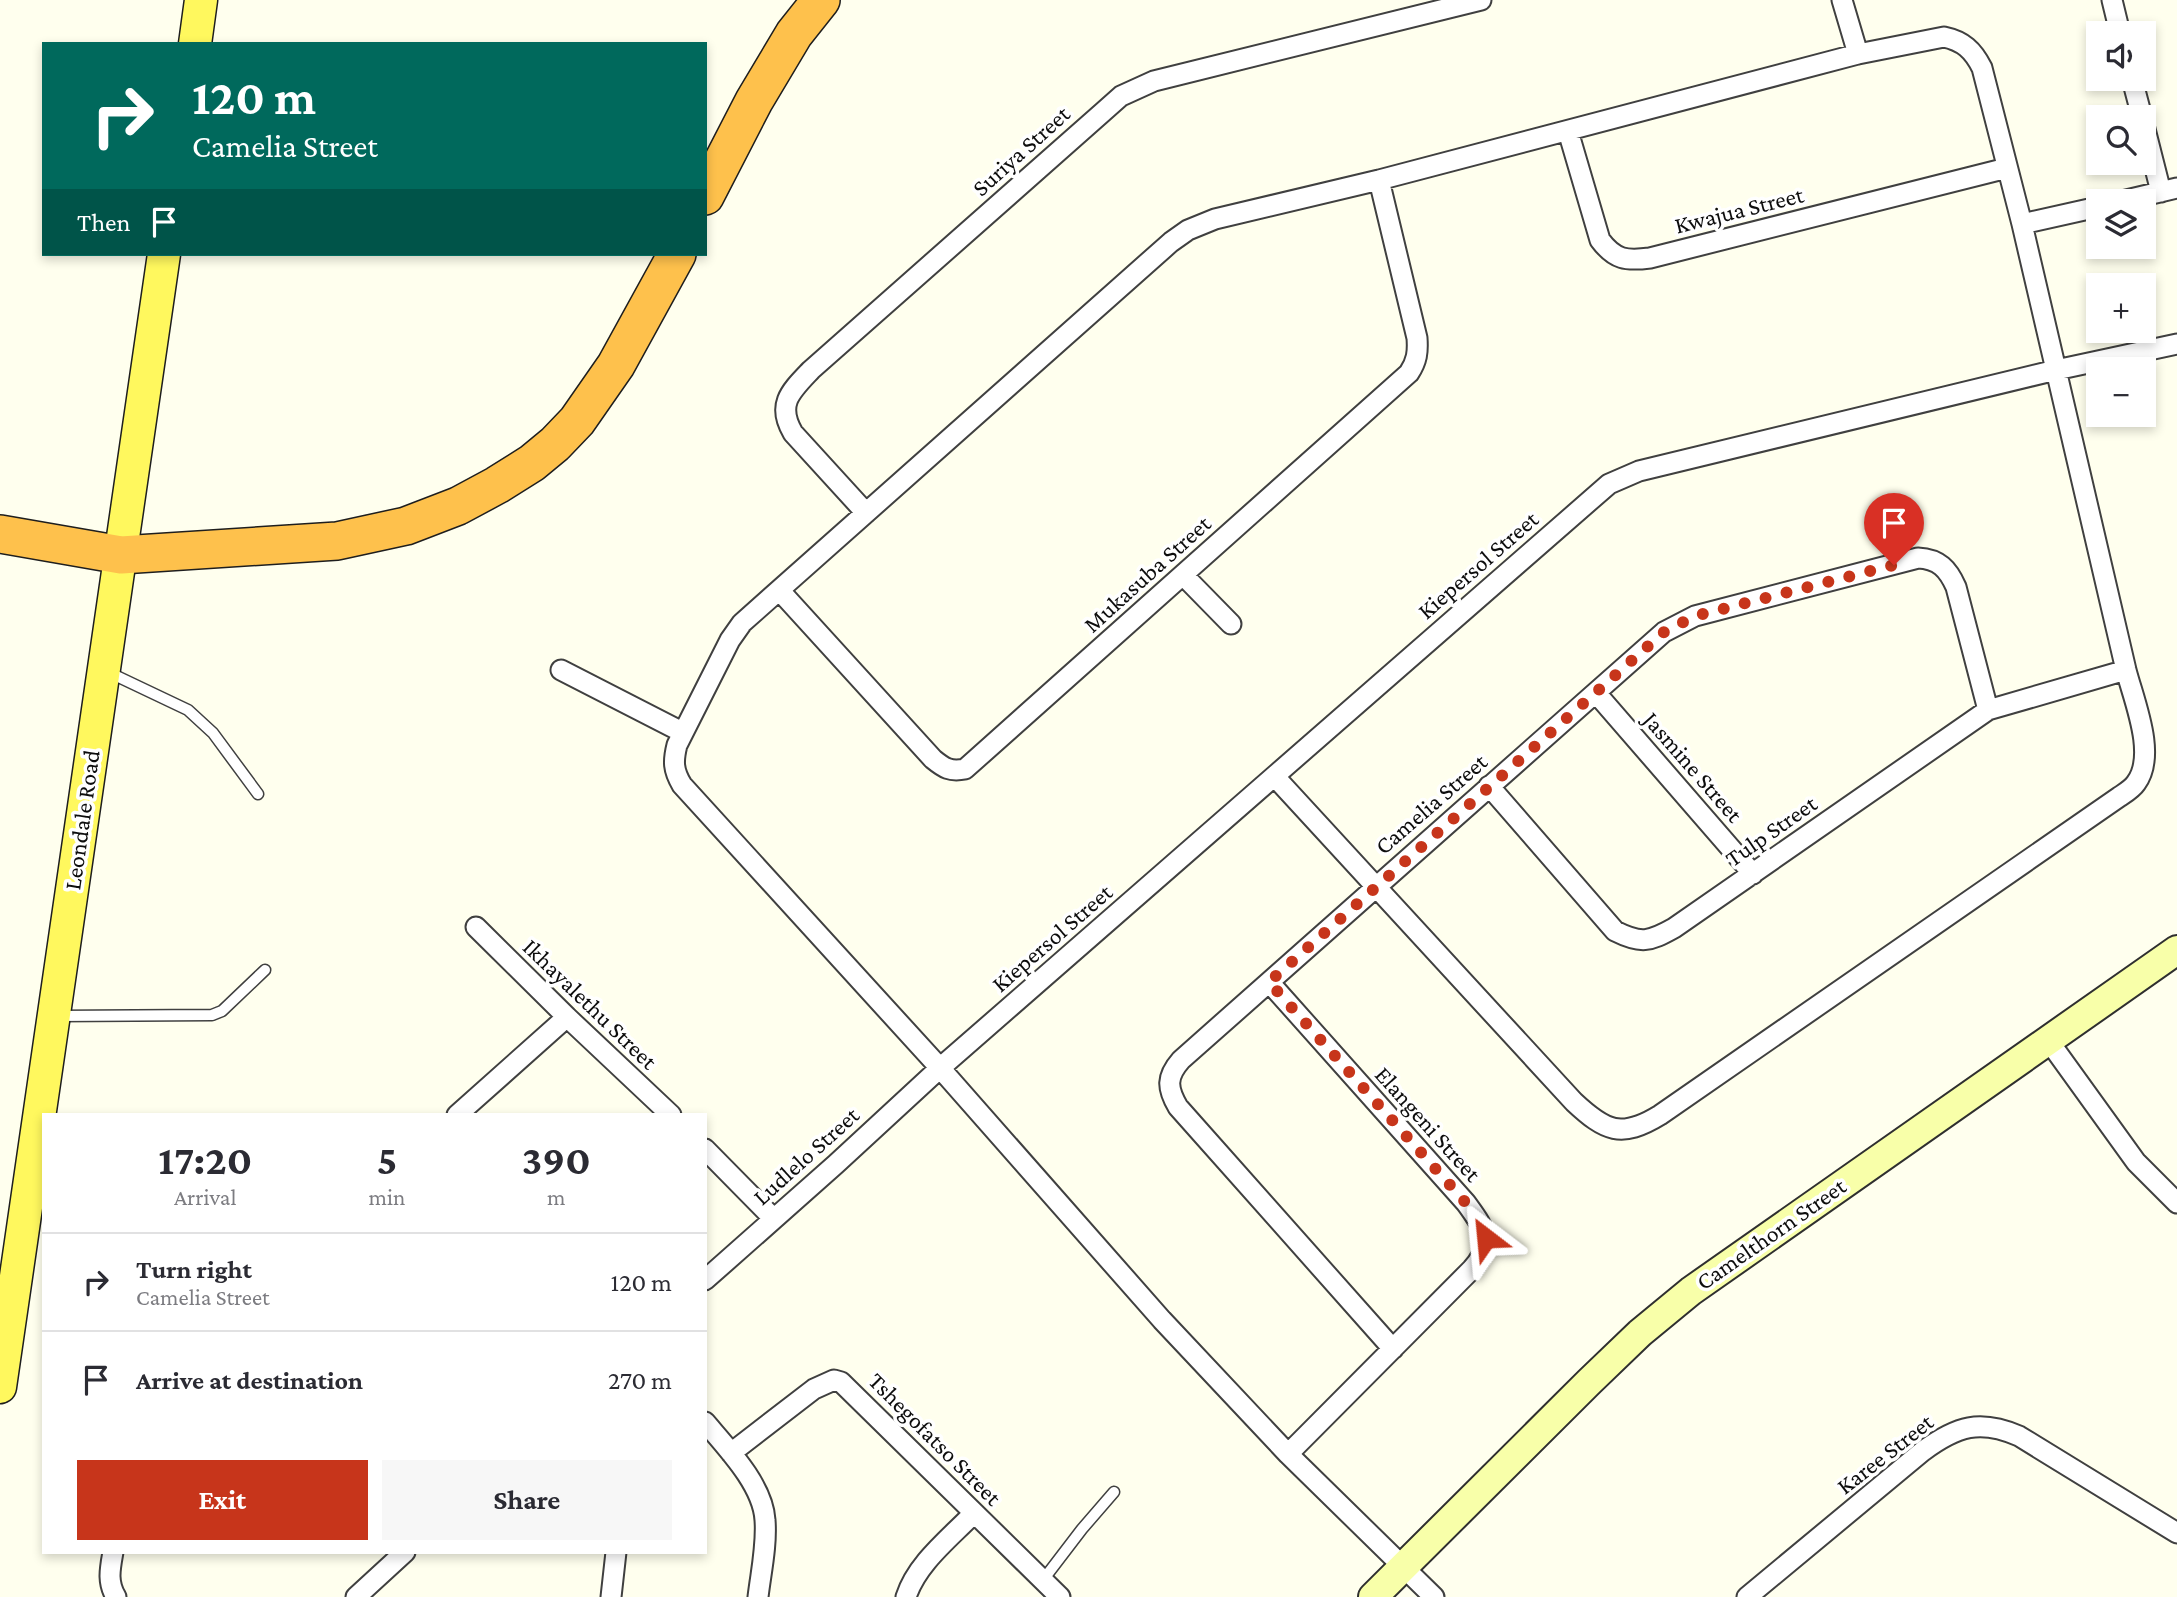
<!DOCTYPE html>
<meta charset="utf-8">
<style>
:root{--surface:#fff;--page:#f7f7f7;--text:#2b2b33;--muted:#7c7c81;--line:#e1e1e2;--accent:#c7351b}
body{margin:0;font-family:"Crimson Pro",serif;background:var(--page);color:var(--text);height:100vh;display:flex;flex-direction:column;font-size:26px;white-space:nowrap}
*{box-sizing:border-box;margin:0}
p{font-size:23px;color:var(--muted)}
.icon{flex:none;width:38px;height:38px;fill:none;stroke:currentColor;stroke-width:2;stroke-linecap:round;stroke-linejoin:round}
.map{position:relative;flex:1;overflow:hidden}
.drawer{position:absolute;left:42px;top:1113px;width:665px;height:441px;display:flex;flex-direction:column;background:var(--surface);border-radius:0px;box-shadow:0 4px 10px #0003}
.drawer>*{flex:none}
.guide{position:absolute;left:42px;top:42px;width:665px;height:214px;border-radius:0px;box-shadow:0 4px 10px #0003;background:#00695c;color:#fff;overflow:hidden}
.tools{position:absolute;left:2086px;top:21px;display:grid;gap:14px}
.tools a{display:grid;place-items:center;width:70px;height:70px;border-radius:0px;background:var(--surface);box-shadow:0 4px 10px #0003;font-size:35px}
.pin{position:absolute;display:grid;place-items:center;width:60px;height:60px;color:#fff;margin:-72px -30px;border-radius:50% 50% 50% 0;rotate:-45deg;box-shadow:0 0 7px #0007}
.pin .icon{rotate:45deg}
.me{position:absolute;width:77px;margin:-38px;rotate:331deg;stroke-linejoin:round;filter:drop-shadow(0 0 5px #0008)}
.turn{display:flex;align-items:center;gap:24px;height:147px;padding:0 35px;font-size:32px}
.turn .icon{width:91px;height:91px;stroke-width:2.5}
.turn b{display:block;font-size:49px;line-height:60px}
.then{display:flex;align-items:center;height:66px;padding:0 35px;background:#0003;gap:14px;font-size:26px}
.eta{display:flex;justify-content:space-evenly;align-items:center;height:119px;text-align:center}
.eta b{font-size:42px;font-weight:700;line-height:49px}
.button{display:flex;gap:14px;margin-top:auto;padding:14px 35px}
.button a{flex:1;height:80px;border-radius:0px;background:var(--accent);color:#fff;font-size:28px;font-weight:700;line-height:80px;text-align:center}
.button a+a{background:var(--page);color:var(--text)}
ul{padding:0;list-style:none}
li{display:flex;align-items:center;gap:21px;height:98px;padding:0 35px;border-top:2px solid var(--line)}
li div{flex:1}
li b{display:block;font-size:26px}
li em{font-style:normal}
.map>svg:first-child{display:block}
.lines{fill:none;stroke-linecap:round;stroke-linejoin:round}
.lane-casing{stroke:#404040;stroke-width:13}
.street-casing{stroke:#404040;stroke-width:23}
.secondary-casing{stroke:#2f2f2f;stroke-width:32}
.primary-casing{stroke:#1e1e1e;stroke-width:35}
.highway-casing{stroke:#1e1e1e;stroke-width:40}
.lane{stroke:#fff;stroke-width:10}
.street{stroke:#fff;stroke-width:19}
.secondary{stroke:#f8ffa9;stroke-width:28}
.primary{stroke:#fff85e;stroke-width:32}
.highway{stroke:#fec14c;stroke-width:37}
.route{stroke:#c7351b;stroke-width:12;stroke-dasharray:0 21.6}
.labels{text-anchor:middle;stroke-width:7;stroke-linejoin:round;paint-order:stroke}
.street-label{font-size:24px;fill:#0d0d0d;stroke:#fff}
</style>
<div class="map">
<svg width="2177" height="1597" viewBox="0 0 2177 1597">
<rect width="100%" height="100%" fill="#ffe"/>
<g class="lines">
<!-- lane casing -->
<g class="lane-casing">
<path id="lane" d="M108 672 188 710 213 733 258 794
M57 1016 212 1015 222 1011 265 970
M1043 1580 1082 1529 1114 1492"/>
</g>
<!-- street casing -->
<g class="street-casing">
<path id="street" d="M1842 0 1858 54
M2112 0 2120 33
M2132 79 2142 117
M2144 125 2161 192
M1568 131 1600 240C1615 260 1626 261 1650 258L2007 168
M2122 201 2177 188
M2022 224 2098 207
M866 513 793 433C776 404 791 391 811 370L1103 112 1121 96 1154 81 1481 0
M1183 575 1231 624
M780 591 933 759C944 768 950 772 965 769L1409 373C1417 361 1418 352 1417 338L1379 180
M561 670 682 732
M1596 693 1753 874
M1275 777 1574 1102C1605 1131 1621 1139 1660 1115L2119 797C2125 793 2132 789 2136 783 2157 755 2134 701 2126 670L2022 224 1982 68C1973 50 1963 41 1944 37L1858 54 1379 180 1215 219 1188 230 1171 242 742 623 730 640 677 745C673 761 673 770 682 785L940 1068 1162 1320 1288 1454 1434 1597
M1489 786 1615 931C1641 944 1649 942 1674 928L1988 710 2126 670
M476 927 567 1017 671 1115
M1269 982 1466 1203C1484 1228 1496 1242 1472 1269L1288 1454
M2048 1040 2136 1162 2177 1203
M457 1115 567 1017
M705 1149 773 1218
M705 1280 836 1164 940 1068 1609 484 1639 471 2056 370 2177 344
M1393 1349 1178 1107C1167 1088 1166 1077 1181 1060L1664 632 1695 616 1918 558C1939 559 1948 569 1956 587L1988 710
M705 1422C727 1448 763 1485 765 1520 767 1545 761 1572 758 1597
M731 1453 814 1389 834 1380 841 1382 1060 1597
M113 1552C110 1569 107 1582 116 1597
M356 1597 405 1552
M611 1597 616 1552
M906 1597C917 1563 950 1538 974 1513
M1747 1597 1923 1451C1957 1426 1980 1419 2019 1436L2177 1533"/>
</g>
<!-- secondary casing -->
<g class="secondary-casing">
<path id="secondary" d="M1373 1597 1589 1382 1640 1333 1691 1291 2177 950"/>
</g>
<!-- primary casing -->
<g class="primary-casing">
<path id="primary" d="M195 44 201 0
M0 1387 164 254"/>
</g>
<!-- highway casing -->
<g class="highway-casing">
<path id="highway" d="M705 196 754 101 794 34 821 0
M0 534 121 555 337 541 406 526 458 506 497 485 532 463 555 444 577 421 616 365 677 254"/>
</g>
<!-- lane -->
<use href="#lane" class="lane"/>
<!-- street -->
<use href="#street" class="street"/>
<!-- secondary -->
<use href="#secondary" class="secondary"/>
<!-- primary -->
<use href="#primary" class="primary"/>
<!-- highway -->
<use href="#highway" class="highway"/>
</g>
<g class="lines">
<!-- route -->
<path class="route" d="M1486 1238 1483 1230 1466 1203 1269 982 1664 632 1695 616 1894 565"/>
</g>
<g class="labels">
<!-- street labels -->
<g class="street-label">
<text transform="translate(1021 151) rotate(-42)" y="8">Suriya Street</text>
<text transform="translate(1739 210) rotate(-14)" y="8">Kwajua Street</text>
<text transform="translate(1478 565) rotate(-41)" y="8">Kiepersol Street</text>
<text transform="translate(1147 574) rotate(-42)" y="8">Mukasuba Street</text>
<text transform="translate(1693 767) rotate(49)" y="8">Jasmine Street</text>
<text transform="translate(1431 804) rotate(-41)" y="8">Camelia Street</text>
<text transform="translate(82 820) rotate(-82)" y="8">Leondale Road</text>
<text transform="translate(1771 831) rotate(-35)" y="8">Tulp Street</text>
<text transform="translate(1052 938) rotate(-41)" y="8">Kiepersol Street</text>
<text transform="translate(590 1004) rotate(44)" y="8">Ikhayalethu Street</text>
<text transform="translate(1428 1124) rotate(48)" y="8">Elangeni Street</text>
<text transform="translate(806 1156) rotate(-42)" y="8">Ludlelo Street</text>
<text transform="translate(1771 1234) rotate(-35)" y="8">Camelthorn Street</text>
<text transform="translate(935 1439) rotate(45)" y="8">Tshegofatso Street</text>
<text transform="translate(1885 1454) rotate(-38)" y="8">Karee Street</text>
</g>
</g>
</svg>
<div class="tools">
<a><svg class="icon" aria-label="sound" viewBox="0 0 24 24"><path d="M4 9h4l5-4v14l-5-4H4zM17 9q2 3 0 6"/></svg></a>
<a><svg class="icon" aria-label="search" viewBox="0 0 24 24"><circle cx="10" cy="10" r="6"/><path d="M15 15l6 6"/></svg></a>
<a><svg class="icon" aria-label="layers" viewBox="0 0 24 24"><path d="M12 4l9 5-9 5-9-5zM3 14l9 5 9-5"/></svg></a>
<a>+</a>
<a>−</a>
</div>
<div class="pin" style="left:1894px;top:565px;background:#d93025"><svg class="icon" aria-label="arrive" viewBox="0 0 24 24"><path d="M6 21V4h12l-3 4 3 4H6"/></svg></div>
<svg class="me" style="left:1486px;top:1238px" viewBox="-20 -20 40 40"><path d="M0-17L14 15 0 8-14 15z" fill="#c7351b" stroke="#fff" stroke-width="4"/></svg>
<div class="guide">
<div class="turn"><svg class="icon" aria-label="right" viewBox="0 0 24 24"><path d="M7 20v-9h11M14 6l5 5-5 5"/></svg><div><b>120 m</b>Camelia Street</div></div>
<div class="then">Then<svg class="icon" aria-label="arrive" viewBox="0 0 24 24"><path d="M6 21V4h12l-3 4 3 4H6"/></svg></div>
</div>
<section class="drawer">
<div class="eta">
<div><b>17:20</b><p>Arrival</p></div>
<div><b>5</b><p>min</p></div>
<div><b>390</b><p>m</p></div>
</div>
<ul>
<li><svg class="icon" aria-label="right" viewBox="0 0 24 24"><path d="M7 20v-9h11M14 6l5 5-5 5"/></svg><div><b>Turn right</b><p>Camelia Street</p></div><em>120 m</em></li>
<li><svg class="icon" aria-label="arrive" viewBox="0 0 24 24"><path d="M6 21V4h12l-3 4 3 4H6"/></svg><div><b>Arrive at destination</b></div><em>270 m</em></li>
</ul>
<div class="button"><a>Exit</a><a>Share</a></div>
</section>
</div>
